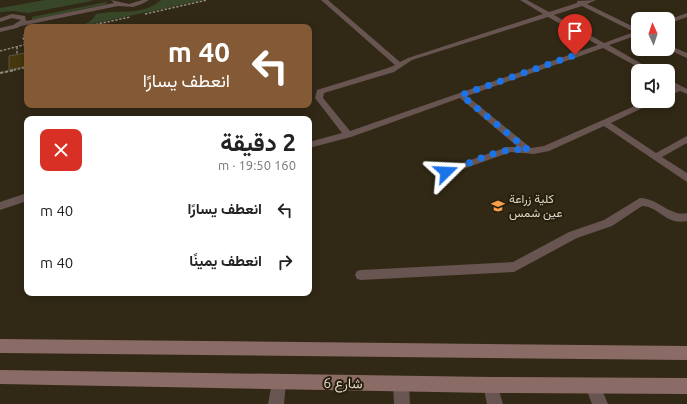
<!DOCTYPE html>
<html lang="ar">
<meta charset="utf-8">
<style>
:root{--surface:#fff;--page:#f2f2f2;--text:#222;--muted:#767676}
body{margin:0;font-family:Ubuntu,Vazirmatn,sans-serif;background:var(--page);color:var(--text);direction:rtl;height:100vh;display:flex;flex-direction:column;font-size:15px;white-space:nowrap}
*{box-sizing:border-box;margin:0}
p{font-size:13px;color:var(--muted)}
.icon{flex:none;width:22px;height:22px;fill:none;stroke:currentColor;stroke-width:2;stroke-linecap:round;stroke-linejoin:round}
.map{position:relative;flex:1;overflow:hidden;direction:ltr}
.details{position:absolute;left:24px;top:116px;width:288px;height:180px;display:flex;flex-direction:column;background:var(--surface);border-radius:8px;box-shadow:0 2px 10px #0003;direction:rtl}
.details>*{flex:none}
.guide{position:absolute;left:24px;top:24px;width:288px;height:84px;border-radius:8px;box-shadow:0 2px 10px #0003;direction:rtl;background:#835a35;color:#fff;overflow:hidden}
.needle{width:26px;rotate:357deg}
.tools{position:absolute;left:631px;top:12px;display:grid;gap:8px}
.tools a{display:grid;place-items:center;width:44px;height:44px;border-radius:8px;background:var(--surface);box-shadow:0 2px 10px #0003;font-size:20px}
.pin{position:absolute;display:grid;place-items:center;width:34px;height:34px;color:#fff;margin:-41px -17px;border-radius:50% 50% 50% 0;rotate:-45deg;box-shadow:0 0 4px #0007}
.pin .icon{rotate:45deg}
.me{position:absolute;width:44px;margin:-22px;rotate:69deg;stroke-linejoin:round;filter:drop-shadow(0 0 3px #0008)}
.turn{display:flex;align-items:center;gap:14px;height:84px;padding:0 16px;font-size:18px}
.turn .icon{width:52px;height:52px;stroke-width:2.5}
.turn b{display:block;font-size:28px;line-height:34px}
.round{display:grid;place-items:center;flex:none;width:42px;height:42px;border-radius:8px;background:var(--page)}
.summary{display:flex;align-items:center;justify-content:space-between;height:68px;padding:0 16px}
h1{font-size:24px;font-weight:700;line-height:30px}
ul{padding:0;list-style:none}
li{display:flex;align-items:center;gap:12px;height:52px;padding:0 16px}
li div{flex:1}
li b{display:block;font-size:15px}
li em{font-style:normal}
.map>svg:first-child{display:block}
.green{fill:#394729}
.building{fill:#46370d;stroke:#5d5540}
.lines{fill:none;stroke-linecap:round;stroke-linejoin:round}
.path-far1{stroke:#8f8979;stroke-width:1.5;stroke-dasharray:2.5 1.5;stroke-linecap:butt}
.path{stroke:#8f8979;stroke-width:2;stroke-dasharray:3.5 1.5;stroke-linecap:butt}
.service{fill:#685451;fill-rule:evenodd}
.minor{fill:#685451;fill-rule:evenodd}
.secondary{fill:#8b6b66;fill-rule:evenodd}
.route{stroke:#1a73e8;stroke-width:7;stroke-dasharray:0 12.6}
.labels{text-anchor:middle;stroke-width:4;stroke-linejoin:round;paint-order:stroke}
.poi-label{font-size:12px;fill:#ded9cd;stroke:#271f0b;text-anchor:start}
.near-street-label{font-size:14px;fill:#ded9cd;stroke:#271f0b}
</style>
<div class="map">
<svg width="687" height="404" viewBox="0 0 687 404">
<rect width="100%" height="100%" fill="#312915"/>
<!-- green -->
<path class="green" d="M45 0H92V1L28 13 13 11 0 12V8Z
M161 0H203L78 27H64C77 21 86 31 96 14 118 9 141 17 161 0Z
M106 2 107 4 32 20V17Z"/>
<!-- building -->
<path class="building" d="M25 53 26 66 9 70V56Z"/>
<g class="lines">
<!-- path-far1 -->
<path class="path-far1" d="M145 14 207 0
M84 27 130 17
M25 34 23 37 25 45
M17 47V54
M0 51 27 44
M10 71 27 67"/>
<!-- path -->
<path class="path" d="M0 73 15 70"/>
<!-- service -->
<path class="service" d="M111 0 129 4 142 0H149L142 4 133 7 118 6 21 26 17 28 0 32V28L13 25 21 20 12 18 0 22V18L12 14 25 16 26 21 114 3Z
M321 0H328L400 62 408 58 543 14 520 0H527L549 12 577 3V1L596 0 587 4 638 29V35L609 45 654 71H645L603 48 467 96 531 148 544 146 646 101H657L611 123 656 153 687 136V143L662 157 687 173V182L604 126 549 151 534 154 511 152 449 174H443L441 172 443 170 507 147H518L460 98 351 137 309 148V142L342 133 315 98 317 90 388 68 395 65ZM582 6 634 32 604 43 554 15ZM548 17 598 45 350 131 323 98 324 93 394 72 412 60Z
M687 13V17L668 24V20Z
M668 45 687 53V58L667 49Z
M668 79 687 89V94L680 91 668 96V91L675 88 668 84Z
M27 193V201L0 210V202Z
M640 198C658 198 670 217 687 213V221C666 226 659 206 642 206L612 226 577 238 514 272 361 280 357 279 355 275 357 271 361 270 513 262 569 232 604 220Z"/>
<!-- minor -->
<path class="minor" d="M278 374 283 377 286 382 284 404H268L273 377Z
M401 376 406 379 409 384 410 404H394L393 384 396 379Z
M491 377 496 380 503 404H487L483 385 486 380Z
M593 378 598 381 608 404H592L585 386 588 381Z"/>
<!-- secondary -->
<path class="secondary" d="M0 339 687 346V360L0 353Z
M0 370 491 377 687 378V394L491 393 0 384Z"/>
</g>
<g class="lines">
<!-- route -->
<path class="route" d="M446 172C472 163 500 146 528 150L461 95 575 55"/>
</g>
<!-- icons -->
<defs>
<g id="university-bare" transform="scale(1.08)"><path d="M0-5L7-2L0 1L-7-2ZM-4 1L0 2.5L4 1V4Q0 6-4 4Z" fill="#f99f4d" stroke="#271f0b" stroke-width="2.5" paint-order="stroke"/></g>
</defs>
<g fill-rule="evenodd">
<use href="#university-bare" x="498" y="206"/>
</g>
<g class="labels">
<!-- poi labels -->
<g class="poi-label">
<text x="509" y="203">كلية زراعة<tspan x="509" dy="14">عين شمس</tspan></text>
</g>
<!-- near-street labels -->
<g class="near-street-label">
<text transform="translate(343 383) rotate(1)" y="5">شارع 6</text>
</g>
</g>
</svg>
<div class="tools">
<a><svg class="needle" viewBox="-14 -14 28 28"><path d="M0-13l5 13h-10z" fill="#e53935"/><path d="M0 13l5-13h-10z" fill="#767676"/></svg></a>
<a><svg class="icon" aria-label="sound" viewBox="0 0 24 24"><path d="M4 9h4l5-4v14l-5-4H4zM17 9q2 3 0 6"/></svg></a>
</div>
<div class="pin" style="left:575px;top:55px;background:#d93025"><svg class="icon" aria-label="arrive" viewBox="0 0 24 24"><path d="M6 21V4h12l-3 4 3 4H6"/></svg></div>
<svg class="me" style="left:446px;top:172px" viewBox="-20 -20 40 40"><path d="M0-17L14 15 0 8-14 15z" fill="#1a73e8" stroke="#fff" stroke-width="4"/></svg>
<div class="guide">
<div class="turn"><svg class="icon" aria-label="left" viewBox="0 0 24 24"><path d="M17 20v-9H6M10 6l-5 5 5 5"/></svg><div><b>40 m</b>انعطف يسارًا</div></div>
</div>
<section class="details">
<div class="summary"><div><h1>2 دقيقة</h1><p>160 m · 19:50</p></div><a class="round" style="background:#d93025;color:#fff"><svg class="icon" aria-label="close" viewBox="0 0 24 24"><path d="M6 6l12 12M18 6L6 18"/></svg></a></div>
<ul>
<li><svg class="icon" aria-label="left" viewBox="0 0 24 24"><path d="M17 20v-9H6M10 6l-5 5 5 5"/></svg><div><b>انعطف يسارًا</b></div><em>40 m</em></li>
<li><svg class="icon" aria-label="right" viewBox="0 0 24 24"><path d="M7 20v-9h11M14 6l5 5-5 5"/></svg><div><b>انعطف يمينًا</b></div><em>40 m</em></li>
</ul>
</section>
</div>
